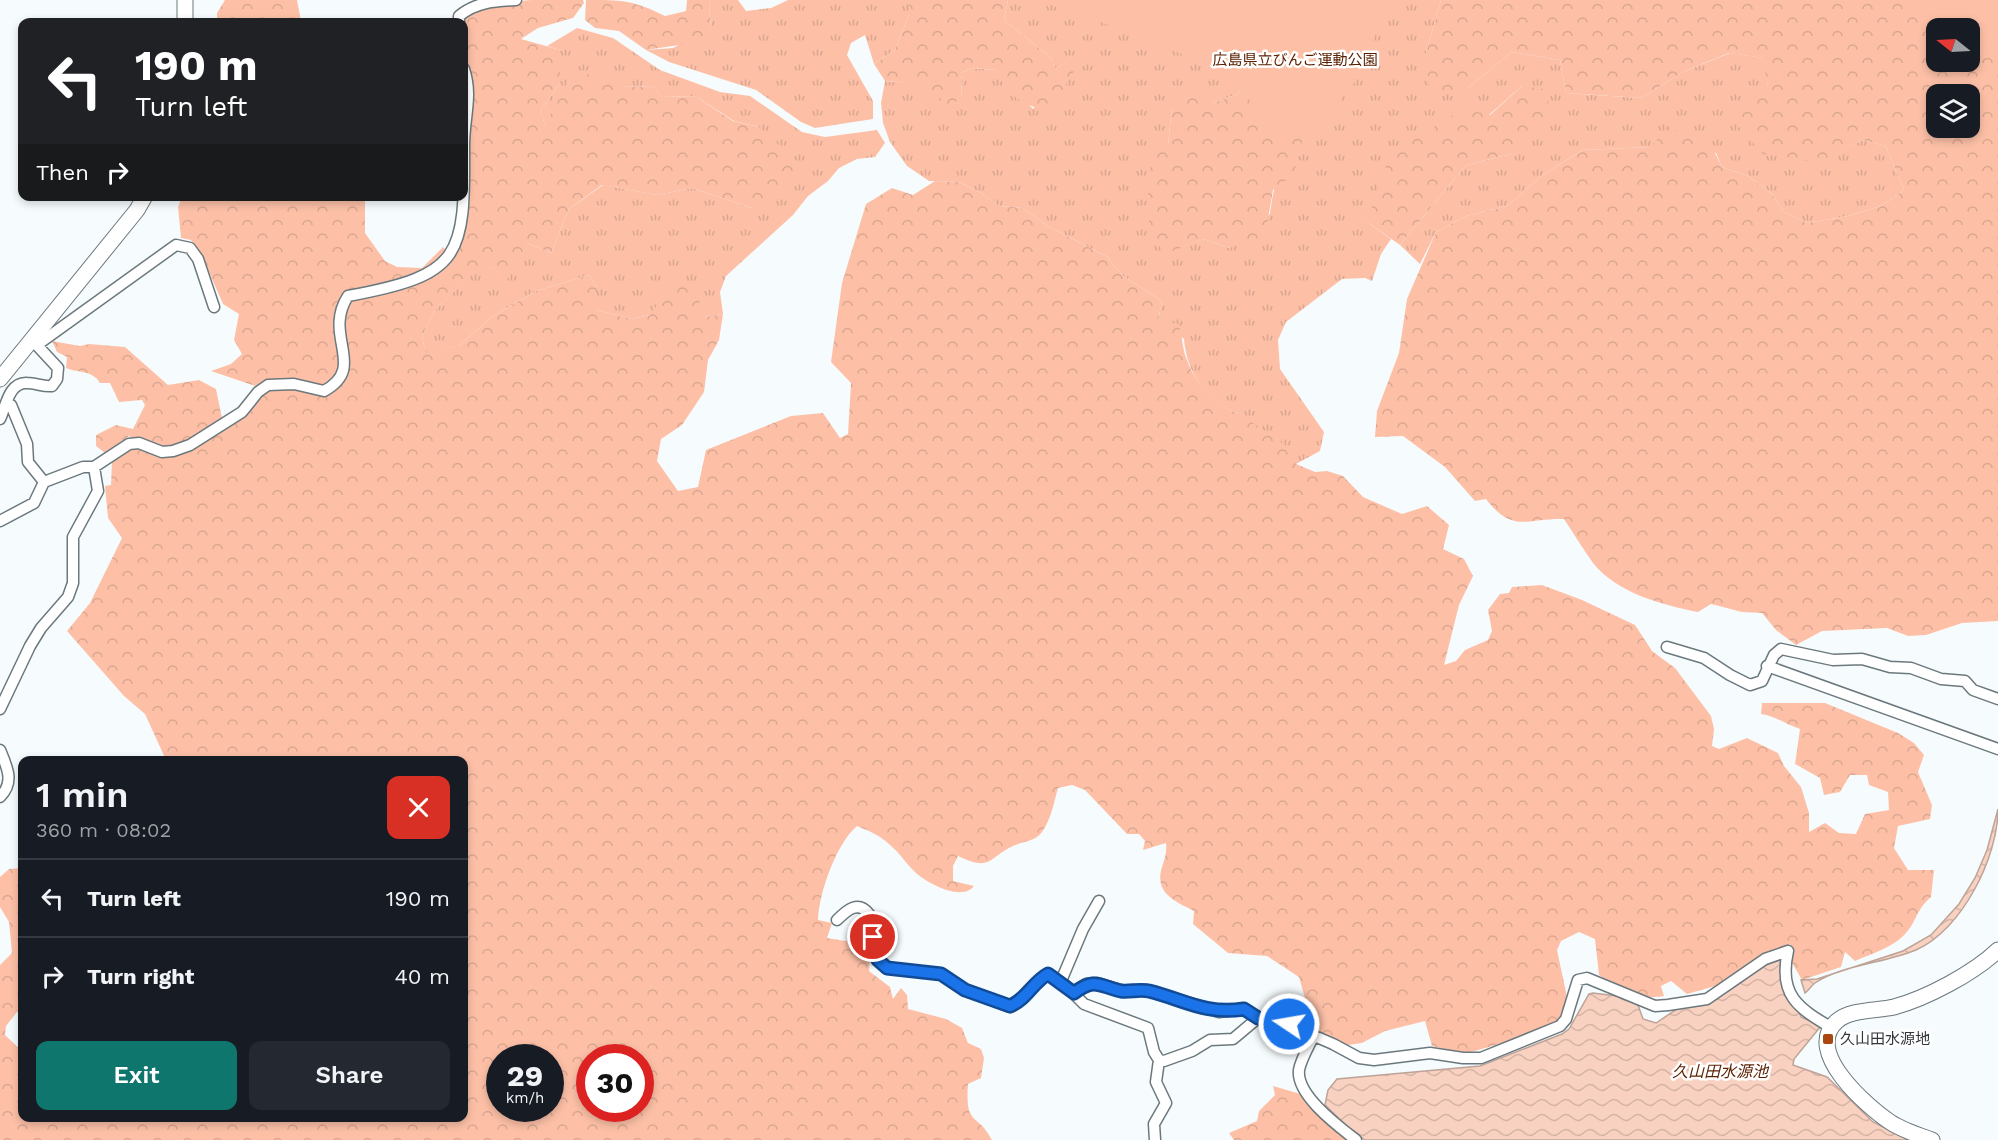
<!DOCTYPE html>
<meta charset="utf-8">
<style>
:root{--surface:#171b24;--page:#242831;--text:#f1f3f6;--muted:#9ea1a6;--line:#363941;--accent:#0f766e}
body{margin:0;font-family:"Work Sans","Noto Sans JP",sans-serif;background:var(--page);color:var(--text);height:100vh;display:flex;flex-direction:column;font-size:22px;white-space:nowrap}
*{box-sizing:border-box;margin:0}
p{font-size:20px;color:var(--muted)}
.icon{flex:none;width:33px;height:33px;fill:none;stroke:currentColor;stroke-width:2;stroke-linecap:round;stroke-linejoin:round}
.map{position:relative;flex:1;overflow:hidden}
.panel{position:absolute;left:18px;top:756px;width:450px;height:366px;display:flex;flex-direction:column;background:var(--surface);border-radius:12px;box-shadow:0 3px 9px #0003}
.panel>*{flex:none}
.banner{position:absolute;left:18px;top:18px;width:450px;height:183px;border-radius:12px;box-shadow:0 3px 9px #0003;background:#202124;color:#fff;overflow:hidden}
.needle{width:39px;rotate:288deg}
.buttons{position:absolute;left:1926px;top:18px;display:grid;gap:12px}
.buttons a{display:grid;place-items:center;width:54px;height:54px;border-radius:12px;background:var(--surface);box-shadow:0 3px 9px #0003;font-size:30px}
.speed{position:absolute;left:486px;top:1044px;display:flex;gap:12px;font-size:30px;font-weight:700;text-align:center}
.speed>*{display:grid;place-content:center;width:78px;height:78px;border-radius:50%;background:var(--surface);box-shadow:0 3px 9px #0003;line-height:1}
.speed small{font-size:15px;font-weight:400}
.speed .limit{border:9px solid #d22;background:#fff;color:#111}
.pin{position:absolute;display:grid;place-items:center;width:51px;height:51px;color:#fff;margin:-26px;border:3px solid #fff;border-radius:50%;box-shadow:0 2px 6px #0007}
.me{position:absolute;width:66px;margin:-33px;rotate:282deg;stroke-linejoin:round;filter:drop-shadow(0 0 4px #0008)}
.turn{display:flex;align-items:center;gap:21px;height:126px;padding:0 18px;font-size:27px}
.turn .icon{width:78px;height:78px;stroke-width:2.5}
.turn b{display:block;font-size:42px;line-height:51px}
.then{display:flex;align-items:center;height:57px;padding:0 18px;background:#0003;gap:12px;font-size:22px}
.round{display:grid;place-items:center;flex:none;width:63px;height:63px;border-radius:12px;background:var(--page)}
.head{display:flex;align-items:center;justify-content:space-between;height:102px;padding:0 18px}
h1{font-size:36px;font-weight:600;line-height:45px}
.cta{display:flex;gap:12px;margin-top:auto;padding:12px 18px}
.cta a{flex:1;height:69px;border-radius:12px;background:var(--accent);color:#fff;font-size:24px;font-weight:600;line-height:69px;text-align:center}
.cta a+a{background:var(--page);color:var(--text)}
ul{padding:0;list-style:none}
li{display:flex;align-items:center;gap:18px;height:78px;padding:0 18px;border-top:2px solid var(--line)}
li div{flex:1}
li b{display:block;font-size:22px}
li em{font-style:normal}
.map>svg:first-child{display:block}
.grass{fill:url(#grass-tufts)}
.forest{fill:url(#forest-crowns);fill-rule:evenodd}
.park{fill:#fdc0a7}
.water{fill:url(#water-waves);stroke:#bda398;stroke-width:1.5}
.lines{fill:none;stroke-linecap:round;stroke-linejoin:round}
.street-casing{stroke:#6b787d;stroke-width:13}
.secondary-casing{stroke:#6b787d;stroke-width:17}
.street{stroke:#fff;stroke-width:10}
.secondary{stroke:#fff;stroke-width:15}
.route-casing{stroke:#114b97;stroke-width:15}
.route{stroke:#1a73e8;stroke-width:10}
.poi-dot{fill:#aa4711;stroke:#fff;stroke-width:2}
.labels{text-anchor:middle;stroke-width:5;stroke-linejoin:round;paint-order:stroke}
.park-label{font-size:15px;fill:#5b2103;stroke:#fff}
.poi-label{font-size:15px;fill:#32373a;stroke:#fff;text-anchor:start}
.water-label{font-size:16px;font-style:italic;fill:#5e2406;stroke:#fff}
</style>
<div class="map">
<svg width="1998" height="1140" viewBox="0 0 1998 1140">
<defs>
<pattern id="grass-tufts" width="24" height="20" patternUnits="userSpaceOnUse" patternTransform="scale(1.5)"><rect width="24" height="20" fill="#fdc0a7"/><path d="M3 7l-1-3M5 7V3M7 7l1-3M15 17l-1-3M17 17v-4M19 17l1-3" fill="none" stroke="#d9a690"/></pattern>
<pattern id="forest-crowns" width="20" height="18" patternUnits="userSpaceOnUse" patternTransform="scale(1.5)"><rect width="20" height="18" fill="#fdc0a7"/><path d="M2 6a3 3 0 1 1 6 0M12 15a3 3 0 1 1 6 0" fill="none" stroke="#d9a690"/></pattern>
<pattern id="water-waves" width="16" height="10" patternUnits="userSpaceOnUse" patternTransform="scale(1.5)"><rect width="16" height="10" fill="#f8d1c0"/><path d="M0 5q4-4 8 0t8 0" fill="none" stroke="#d5b4a6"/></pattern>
</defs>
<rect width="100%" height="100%" fill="#f6fcfe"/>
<!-- grass -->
<path class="grass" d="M711 0H738L746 11 771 8 788 0H909V15L895 50 874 64 865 35 851 43 847 55 873 101V119L815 128 801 122 756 90 669 62 646 50 673 48 711 27 709 6Z
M1008 0H1215L1252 68 1238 94 1213 103 1172 107 1168 145 1165 253 1204 239 1229 248 1270 214C1277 144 1331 62 1364 0H1441L1425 56 1468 88 1512 52 1560 60 1566 93 1641 98 1685 71 1730 53 1764 58 1768 88 1820 161 1863 140 1886 146 1904 190 1881 206 1848 216 1807 223 1784 212 1770 192 1748 176 1722 167 1716 153 1650 147 1583 150 1543 175 1507 206 1466 216 1436 232 1420 264 1400 245 1466 165 1511 154 1522 86 1367 222 1391 239 1381 254 1372 281 1365 278 1342 279 1286 322 1278 340 1280 369 1324 432 1320 451 1296 464 1238 413C1207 404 1186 371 1184 339L1158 321 1162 301 1123 276 1106 256 1049 227 1023 208 999 206 980 192 958 182 929 181 907 166 890 142 883 123 881 103 885 81 911 83 962 98 961 73 971 68 996 70 1033 109 1073 57 1056 69 1050 57 1004 20Z
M577 28 613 38 660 70 720 92 750 96 802 132 825 137 877 130 885 143 875 157 857 159 839 168 828 181 808 196 793 215 726 276 720 292 723 314 705 317 650 315 632 319 597 310V287L589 275 536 291 493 316 460 345 426 355 422 336 435 310 478 267 493 269 527 243 551 253 569 209 603 185 657 195 692 188 752 208 759 127 734 121 695 96 662 97 654 87 623 86 545 127 541 110 560 83V50L547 46Z"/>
<!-- forest -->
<path class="forest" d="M225 0H297L301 21 329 22H217V13Z
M531 0H583L584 3 573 18 538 28 521 39 560 50V83L541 110 545 126 573 71 618 81 623 86 654 87 662 97 695 96 733 121 759 127 778 144 794 167 792 187 752 208 692 188 657 195 602 185 569 209 551 253 527 243 504 285 493 269 478 268 435 310 422 336 426 354 460 345 493 316 536 291 589 275 597 287V310L632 319 650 315 675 280 693 284 705 317 723 314 719 340 708 360 704 392 682 425 661 439 657 461 678 491 698 487 706 450 791 416 823 413 840 438 848 434 851 383 831 362 842 283 866 204 892 188 913 195 935 181 958 182 980 192 999 206 1023 208 1049 227 1106 256 1123 276 1162 301 1158 321 1178 324C1183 336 1182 349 1187 360 1195 383 1215 406 1238 413L1297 453 1296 464 1315 472 1327 471 1343 476 1363 497 1402 514 1427 506 1449 525 1443 549 1464 559 1473 576 1459 605 1444 665 1456 661 1465 650 1488 640 1492 631 1488 610 1500 594 1509 593 1512 587 1542 585 1582 600 1635 625 1652 651 1675 668 1711 716 1714 729 1712 746 1719 749 1747 738 1778 753 1784 766 1801 787 1809 813V832L1825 823 1839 833 1856 834 1865 814 1889 810 1888 792 1869 785 1867 775H1850L1840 792 1824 795 1820 778 1795 764 1800 729C1786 725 1776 716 1761 714L1762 703H1825L1898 733 1914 743 1924 755 1918 772 1932 805 1930 819 1898 826 1894 848 1908 870H1934L1931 897C1915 911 1917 921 1906 933 1894 947 1871 954 1855 961L1845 952 1841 967 1802 980 1791 961 1790 944 1719 985 1687 994 1671 981 1661 986 1664 996C1642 1001 1618 987 1599 975L1595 939 1579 932 1561 941 1557 950 1567 997 1565 1018 1510 1041 1464 1054 1432 1046 1425 1021 1385 1031 1362 1043 1348 1045 1291 1022 1307 1005 1299 977 1267 956 1228 953 1193 924 1194 911C1174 901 1154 893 1162 867 1165 858 1167 852 1166 843L1143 850 1145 841 1139 834H1127L1085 790 1072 785 1058 788C1054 802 1051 820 1042 832 1035 842 1023 841 1013 846 988 858 991 872 958 856L953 866V881L974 886C962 902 927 883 916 873 906 864 900 853 890 845 881 836 869 831 857 826 836 844 819 893 818 920L832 923 827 938 845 941 865 936 870 957 869 971 890 987 893 999 901 988 907 995 908 1009 946 1019 962 1028 968 1043 981 1049 984 1058 981 1078 968 1084C965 1128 977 1111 992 1140H0V965L12 953 9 922 0 907V877L9 869 22 868V1012H17L6 1026 5 1035 22 1051V1118H464V760H166L145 714 124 696 67 631 90 603 122 538 108 518 105 486 111 485 112 461 129 446 173 453 269 387 294 386 324 394 344 377 339 321 349 298 437 273 462 231 471 86 464 64 461 17 487 4ZM500 1058H550V1108H500ZM590 1058H640V1108H590Z
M586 0C622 0 633 0 665 16L686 11 687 0H711L709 6 711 27 699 42 646 50 619 31 595 28 585 20Z
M909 0H1008L1004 20 1050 57 1056 69 1074 56 1073 74 1050 109C1025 110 1005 92 996 70L971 68 961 73 962 98 949 106C926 86 915 83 885 81L874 64 895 50 909 15Z
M1441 0H1930L1998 42V621L1962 623 1926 635 1908 636 1887 628 1822 631 1796 645 1776 630 1762 613 1742 612 1711 604 1698 612C1662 605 1617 593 1593 563 1583 549 1574 534 1564 519 1526 518 1513 534 1486 499L1475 501 1445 467 1403 436 1375 437 1377 411 1399 353 1407 299 1436 232 1466 216 1507 206 1543 175 1583 150 1650 147 1668 128C1698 134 1709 137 1722 167L1748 176 1770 192 1784 212 1807 223 1848 216 1881 206 1904 190 1886 146 1863 140 1820 162 1763 154 1735 122 1768 88 1763 58 1729 53 1685 71 1641 98 1566 93 1560 60 1512 52 1468 88 1430 92 1425 56ZM1936 28H1970V62H1936ZM1936 94H1970V128H1936Z
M1252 68 1300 120 1302 142 1294 174 1273 190 1265 236 1229 248 1204 239 1165 254 1151 235 1147 207 1151 157 1168 145 1172 107 1193 93 1213 103 1238 94Z
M1522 86 1550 90 1545 127 1511 154 1466 165 1400 245 1367 222 1390 154 1463 109 1490 115Z
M182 197H365V233L385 261 397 267 422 268 443 247 449 255 435 270 347 295 339 307 344 366 333 385 258 387 211 371 231 364 242 354 234 340 239 314 223 304 203 258 191 240 181 238 178 207Z
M52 341 80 346 89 344 125 347 168 385 199 380 216 389 223 423 173 450 139 442 129 436 105 453 96 446V435L116 425 133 429 145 405 142 400 119 402 110 383H100C93 370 77 373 66 368L67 357 57 352Z
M1273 1086 1304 1095 1350 1140H1234L1229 1133 1257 1121 1259 1111 1275 1095Z"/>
<!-- park -->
<path class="park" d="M1038 0H1395L1365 54 1354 83 1313 135 1281 142 1263 132C1261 124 1260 112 1255 106 1215 53 1099 24 1038 0Z
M1908 0H1998V61L1970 48V28H1940Z"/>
<!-- water -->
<path class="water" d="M1998 809C1998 857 1962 930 1916 950 1885 963 1842 965 1815 983 1811 986 1809 990 1805 993L1801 980 1817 979 1903 951 1931 935 1959 904 1975 878 1987 850Z
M1782 959 1801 1017 1821 1026 1794 1059 1793 1065 1827 1077 1873 1122 1909 1140H1365L1352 1131 1325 1105 1328 1090 1337 1079 1480 1066 1562 1034 1569 1029 1589 994 1593 993 1617 996 1637 1002 1643 1019 1656 1023 1680 1007 1712 1002 1766 965Z"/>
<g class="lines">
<!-- street casing -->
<g class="street-casing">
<path id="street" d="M459 22V16C476 2 495 1 516 0
M37 345 176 245 190 248 198 259 214 307
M7 404 11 405 27 444 28 462 44 482
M0 419C6 406 9 382 27 383 36 383 43 387 52 386L57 379 58 368 33 341
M0 521 34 503 44 482 83 467H94L129 444 139 443 162 452 173 451 190 445 242 412 258 392 268 385 294 384 324 391C368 367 322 336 348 296 462 275 465 257 464 146 464 117 473 96 464 69
M1667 647 1704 658 1730 675 1750 685 1762 681 1774 655 1781 649 1833 660 1862 659 1890 667 1911 668 1941 679 1965 681 1973 690 1998 699
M1767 666 1998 749
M0 709 30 646 41 628 68 597 73 583V537L98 491 94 467
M0 750C7 767 15 782 0 797
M1099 901 1083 929 1061 981 1084 1004 1148 1028 1154 1052 1159 1060 1164 1061 1192 1051 1210 1040 1233 1039 1258 1018 1289 1025 1333 1044 1359 1058 1374 1060 1430 1053 1463 1058H1481L1560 1026 1566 1019 1578 980 1587 978 1655 1006 1668 1005 1707 999 1765 959 1788 951
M837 920C847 910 858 900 869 914L878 960 887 968 941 974 965 990 1010 1007C1026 1000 1033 982 1048 974L1061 981
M1788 951C1778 995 1798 1008 1832 1028
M1074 993 1086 984 1097 983 1123 991 1146 990 1219 1012 1244 1009 1258 1018
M1314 1035C1309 1046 1301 1059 1299 1070 1296 1095 1338 1126 1356 1140
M1155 1140 1154 1124 1166 1103 1156 1082 1159 1060"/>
</g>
<!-- secondary casing -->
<g class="secondary-casing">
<path id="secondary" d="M185 22V0
M0 379 137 210 145 196
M1932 1140C1918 1135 1902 1130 1890 1122 1868 1107 1802 1051 1837 1021 1851 1009 1877 1011 1894 1007 1927 998 1974 973 1998 950"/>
</g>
<!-- street -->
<use href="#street" class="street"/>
<!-- secondary -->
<use href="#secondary" class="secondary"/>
</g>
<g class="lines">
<!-- route casing -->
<g class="route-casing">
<path id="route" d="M873 937 878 960 887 968 941 974 965 990 1010 1006C1026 1000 1033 982 1048 974L1074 993C1095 977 1099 986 1121 991 1130 992 1140 989 1149 991 1185 1000 1205 1015 1244 1009L1258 1018 1289 1024"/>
</g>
<!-- route -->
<use href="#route" class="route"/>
</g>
<!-- markers -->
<rect class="poi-dot" x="1822" y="1033" width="12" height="12" rx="3"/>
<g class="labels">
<!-- park labels -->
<g class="park-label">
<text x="1295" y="65">広島県立びんご運動公園</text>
</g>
<!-- poi labels -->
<g class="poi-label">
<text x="1840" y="1044">久山田水源地</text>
</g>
<!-- water labels -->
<g class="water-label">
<text x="1720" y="1077">久山田水源池</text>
</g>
</g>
</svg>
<div class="buttons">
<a><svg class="needle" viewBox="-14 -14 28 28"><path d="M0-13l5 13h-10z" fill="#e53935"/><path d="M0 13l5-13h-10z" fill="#9ea1a6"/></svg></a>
<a><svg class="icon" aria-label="layers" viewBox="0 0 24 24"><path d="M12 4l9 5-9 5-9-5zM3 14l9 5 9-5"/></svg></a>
</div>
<div class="speed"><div>29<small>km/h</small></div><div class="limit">30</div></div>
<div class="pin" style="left:873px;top:937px;background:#d93025"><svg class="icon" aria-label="arrive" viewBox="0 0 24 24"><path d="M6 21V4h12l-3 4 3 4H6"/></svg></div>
<svg class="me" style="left:1289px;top:1024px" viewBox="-20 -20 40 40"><circle r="17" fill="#1a73e8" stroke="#fff" stroke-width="3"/><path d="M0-11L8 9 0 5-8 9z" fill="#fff"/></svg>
<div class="banner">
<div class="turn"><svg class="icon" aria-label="left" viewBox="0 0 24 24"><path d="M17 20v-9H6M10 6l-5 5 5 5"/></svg><div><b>190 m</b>Turn left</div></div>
<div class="then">Then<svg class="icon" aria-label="right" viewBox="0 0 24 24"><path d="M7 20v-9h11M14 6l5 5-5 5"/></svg></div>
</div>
<section class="panel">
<div class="head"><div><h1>1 min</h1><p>360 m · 08:02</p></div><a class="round" style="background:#d93025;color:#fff"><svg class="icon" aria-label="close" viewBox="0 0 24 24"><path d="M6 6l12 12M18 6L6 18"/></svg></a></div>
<ul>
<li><svg class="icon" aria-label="left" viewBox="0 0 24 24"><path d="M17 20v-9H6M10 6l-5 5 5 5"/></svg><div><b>Turn left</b></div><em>190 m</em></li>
<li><svg class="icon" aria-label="right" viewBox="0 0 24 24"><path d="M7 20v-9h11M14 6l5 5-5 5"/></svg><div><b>Turn right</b></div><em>40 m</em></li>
</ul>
<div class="cta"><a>Exit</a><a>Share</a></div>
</section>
</div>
